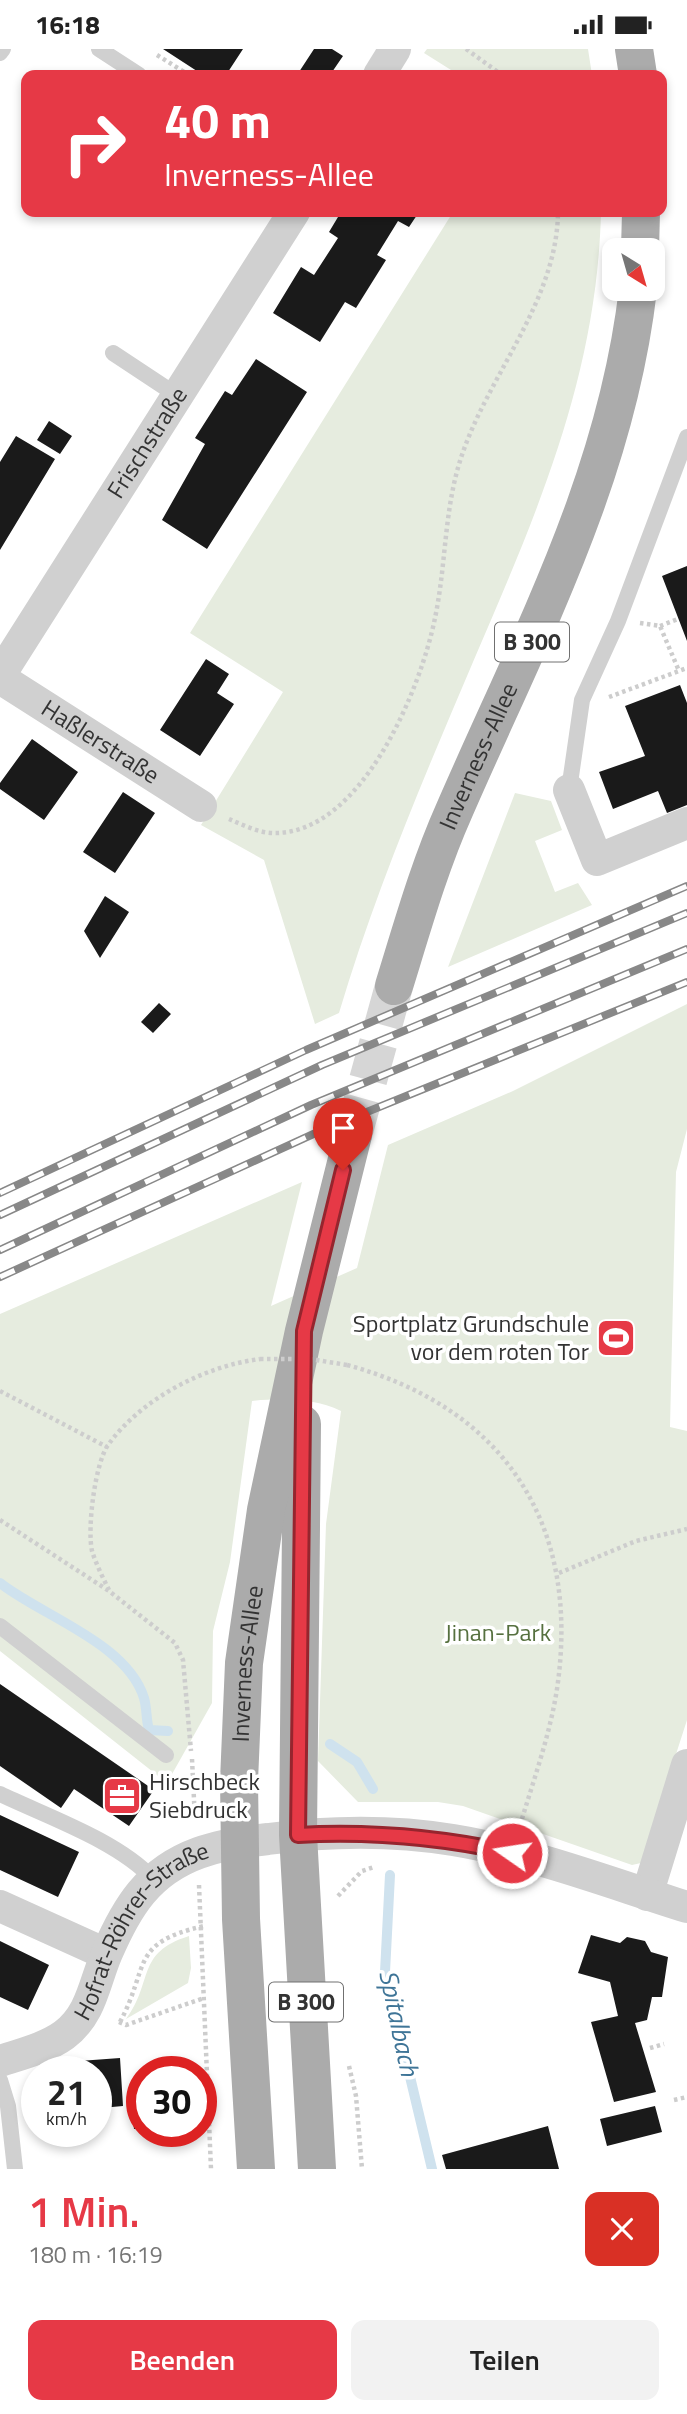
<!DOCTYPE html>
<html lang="de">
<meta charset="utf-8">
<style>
:root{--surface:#fff;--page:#f2f2f2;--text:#222;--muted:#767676;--accent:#e63946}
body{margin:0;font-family:"Titillium Web",sans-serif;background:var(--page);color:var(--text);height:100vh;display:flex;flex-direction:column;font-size:26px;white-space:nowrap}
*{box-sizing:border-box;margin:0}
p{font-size:23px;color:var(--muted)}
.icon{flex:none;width:38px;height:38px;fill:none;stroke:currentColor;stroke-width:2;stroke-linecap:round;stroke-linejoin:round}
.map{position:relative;height:2120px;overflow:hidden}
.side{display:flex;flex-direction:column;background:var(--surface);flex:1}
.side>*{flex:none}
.hud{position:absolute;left:21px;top:21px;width:646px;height:147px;border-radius:14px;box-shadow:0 4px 10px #0003;background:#e63946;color:#fff;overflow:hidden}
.needle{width:46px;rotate:143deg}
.controls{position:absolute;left:602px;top:189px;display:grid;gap:14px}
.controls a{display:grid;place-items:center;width:63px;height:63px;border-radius:14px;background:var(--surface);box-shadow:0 4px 10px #0003;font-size:35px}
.speed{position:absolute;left:21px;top:2007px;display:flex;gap:14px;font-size:35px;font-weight:700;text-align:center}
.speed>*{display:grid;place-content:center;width:91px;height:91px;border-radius:50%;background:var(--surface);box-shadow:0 4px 10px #0003;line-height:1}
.speed small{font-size:18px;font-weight:400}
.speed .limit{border:10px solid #d22;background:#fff;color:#111}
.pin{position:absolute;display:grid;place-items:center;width:60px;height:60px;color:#fff;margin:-72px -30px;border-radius:50% 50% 50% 0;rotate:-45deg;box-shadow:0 0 7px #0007}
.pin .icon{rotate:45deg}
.me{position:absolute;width:77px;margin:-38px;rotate:283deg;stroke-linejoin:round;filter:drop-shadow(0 0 5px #0008)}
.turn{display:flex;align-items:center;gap:24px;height:147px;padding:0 28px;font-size:32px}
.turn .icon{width:91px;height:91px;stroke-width:2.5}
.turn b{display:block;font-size:49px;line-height:60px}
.round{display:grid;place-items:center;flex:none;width:74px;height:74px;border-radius:14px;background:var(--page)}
.head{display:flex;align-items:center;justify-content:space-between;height:119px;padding:0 28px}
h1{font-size:42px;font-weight:600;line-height:52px;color:var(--accent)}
.button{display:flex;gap:14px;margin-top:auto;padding:14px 28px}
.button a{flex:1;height:80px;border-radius:14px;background:var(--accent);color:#fff;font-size:28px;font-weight:600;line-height:80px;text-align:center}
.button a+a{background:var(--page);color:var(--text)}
.status{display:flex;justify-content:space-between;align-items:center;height:49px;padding:0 35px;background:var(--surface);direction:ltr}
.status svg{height:19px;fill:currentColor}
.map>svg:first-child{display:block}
.green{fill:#e6ecdf}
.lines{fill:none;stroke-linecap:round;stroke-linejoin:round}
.stream{stroke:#cfe2ee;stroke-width:10}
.building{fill:#1a1a1a}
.primary-tunnel{stroke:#d6d6d6;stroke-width:38;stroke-dasharray:38 19;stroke-linecap:butt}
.path{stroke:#cdcdcd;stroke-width:4.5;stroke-dasharray:3.5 3.5;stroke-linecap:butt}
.lane{stroke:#d0d0d0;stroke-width:16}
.street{stroke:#d0d0d0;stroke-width:32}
.primary{stroke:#ababab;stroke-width:38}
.rail-casing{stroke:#888;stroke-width:8}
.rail{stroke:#fff;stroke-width:5;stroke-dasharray:16;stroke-linecap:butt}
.path-bridge{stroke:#cdcdcd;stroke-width:4.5;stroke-dasharray:3.5 3.5;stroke-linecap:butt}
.route-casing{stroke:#96252e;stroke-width:18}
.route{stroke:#e63946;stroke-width:12}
.labels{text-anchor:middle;stroke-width:7;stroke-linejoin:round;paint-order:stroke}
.shield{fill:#fff;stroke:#707070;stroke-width:2}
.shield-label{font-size:23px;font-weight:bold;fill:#333}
.street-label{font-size:24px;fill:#333;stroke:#fff}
.poi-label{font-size:24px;fill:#333;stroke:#fff;text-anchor:end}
.park-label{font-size:24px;fill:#56703f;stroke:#fff}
.water-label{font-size:26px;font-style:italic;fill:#3f7597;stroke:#fff}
</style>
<div class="status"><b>16:18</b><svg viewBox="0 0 49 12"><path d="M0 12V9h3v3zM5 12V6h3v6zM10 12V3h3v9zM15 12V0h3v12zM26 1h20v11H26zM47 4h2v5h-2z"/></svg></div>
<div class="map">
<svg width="687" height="2120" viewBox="0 0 687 2120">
<rect width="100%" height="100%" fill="#fff"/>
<!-- green -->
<path class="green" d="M427 0H588L592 26H459L424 4Z
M453 163H601C597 328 537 464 473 613 424 728 375 843 339 964L315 975 264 811 201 776 283 643 190 584Z
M515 744 551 752 562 781 535 792 555 843 578 834 592 856 448 918Z
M687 955V1080L676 1123 670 1378 687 1382V1671L641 1814 632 1816 463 1757 438 1753H358L318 1712 326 1475 341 1362C313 1349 282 1349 252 1352L230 1513 213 1582 212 1654 167 1734 0 1602V1265L302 1133 271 1257 357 1219 388 1096 513 1042Z
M189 1887 191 1919 188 1934 126 1970C154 1933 135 1904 189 1887Z"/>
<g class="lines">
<!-- stream -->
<path class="stream" d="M0 1534C42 1567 127 1594 144 1649 147 1659 146 1671 149 1681L168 1682
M330 1695 357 1713 373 1740
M390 1826 385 1923 432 2120"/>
</g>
<!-- building -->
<path class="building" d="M163 0H243L226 26H203Z
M314 0H332L343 7 330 26H297Z
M341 163H419L409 178 398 172 377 206 386 211 356 259 345 253 320 293 273 264 301 218 314 226 338 189 329 183Z
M256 310 307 343 207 500 162 471 205 395 195 389 225 342 232 346Z
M49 372 72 387 60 405 37 391Z
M16 387 55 410 0 501V413Z
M687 517V592L662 527Z
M206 610 229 625 217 644 234 655 200 707 160 681Z
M680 636 687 654V756L667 764 658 742 613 760 599 723 645 707 625 657Z
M32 690 78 723 44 771 0 740V734Z
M123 743 155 764 115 824 83 803Z
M105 847 129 863 100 909 84 882Z
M159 954 171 965 153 984 141 973Z
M0 1635 154 1741 129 1777 74 1740 61 1759 0 1717Z
M0 1766 79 1803 58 1848 0 1821Z
M591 1886 620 1894 627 1888 645 1892 651 1903 668 1908 662 1948H652L647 1971 635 1974 656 2043 614 2053 591 1973 618 1967 610 1933 578 1924Z
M0 1892 49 1916 28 1961 0 1948Z
M120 2009 123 2057 101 2059V2064L96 2065V2023H52V2014Z
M142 2050V2079L134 2080 131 2051Z
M655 2057 662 2083 607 2097 600 2070Z
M548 2077 559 2120H446L442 2106Z"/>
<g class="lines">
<!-- primary-tunnel -->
<path class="primary-tunnel" d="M353 1086 394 937"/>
<!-- path -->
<path class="path" d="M466 0 502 26
M157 6 189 26
M640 574 660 577 679 622
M660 577 678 570
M609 648 687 619
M229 770C243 776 259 784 274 784 362 785 421 639 435 569 446 517 444 463 460 412 486 328 557 254 558 163
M347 1316C506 1359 581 1477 557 1640 550 1685 534 1730 521 1773
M0 1342 107 1398
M0 1471 109 1542 175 1594 183 1611 191 1702
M559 1524 636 1492 687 1480
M109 1541C103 1529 96 1515 92 1502 87 1479 95 1415 108 1396 141 1350 204 1317 260 1310
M192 1710 195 1771
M199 1836 211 2120
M338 1847 362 1822 374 1818
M119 1973 126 1976 204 1949
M120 1973C150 1917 129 1894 204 1877
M650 1999 664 1995
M349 2017 356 2047 362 2120
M674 2051 687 2048"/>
<!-- lane -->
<path class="lane" d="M99 0 139 26
M0 4 3 0
M113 304 178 347
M569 741 582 651 618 572 687 388
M0 1577 166 1706
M0 1745C48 1768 118 1792 153 1830
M0 2031 8 2057 15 2120"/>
<!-- street -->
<g class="street">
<path d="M379 26 395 0"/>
<path id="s1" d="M0 626 294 163"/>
<path id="s2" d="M0 629 201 757"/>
<path d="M569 741 597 811 687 774"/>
<path d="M647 1846 687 1716"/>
<path d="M0 1857 106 1905"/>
<path id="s3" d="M0 2012C21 2005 46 1999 64 1986 92 1965 94 1934 107 1904 116 1883 127 1861 141 1844 174 1804 220 1795 268 1790 329 1782 392 1781 453 1791 532 1804 610 1834 687 1858"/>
</g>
<!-- primary -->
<g class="primary">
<path d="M634 0 638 26"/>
<path d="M640 201 641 163"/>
<path id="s4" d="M394 937C412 879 429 818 454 762 529 589 616 431 638 240"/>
<path d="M302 1375 298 1786 317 2120"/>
<path id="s5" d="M256 2120 241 1870 239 1732 244 1614 266 1461 304 1282 353 1086"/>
</g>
<!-- rail casing -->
<g class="rail-casing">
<path id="rail" d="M0 1144 306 1001 687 837
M0 1166 322 1016 687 864
M0 1201 311 1056 687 900
M0 1228 320 1082 687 933"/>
</g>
<!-- rail -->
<use href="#rail" class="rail"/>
<!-- path-bridge -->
<path class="path-bridge" d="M260 1310H310L347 1316"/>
</g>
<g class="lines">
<!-- route casing -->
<g class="route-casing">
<path id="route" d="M343 1121 304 1282 298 1786C371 1782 440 1788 512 1804"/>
</g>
<!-- route -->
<use href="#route" class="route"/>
</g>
<!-- icons -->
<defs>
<g id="stadium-square" transform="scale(2.0125)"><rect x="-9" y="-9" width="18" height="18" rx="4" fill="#e63946" stroke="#fff"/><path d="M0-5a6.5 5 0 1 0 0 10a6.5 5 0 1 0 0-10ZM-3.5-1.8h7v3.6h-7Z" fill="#fff"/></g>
<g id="office-square" transform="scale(2.0125)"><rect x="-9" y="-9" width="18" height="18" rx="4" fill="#e63946" stroke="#fff"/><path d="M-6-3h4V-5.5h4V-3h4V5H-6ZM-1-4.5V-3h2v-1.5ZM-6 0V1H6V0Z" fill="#fff"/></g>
</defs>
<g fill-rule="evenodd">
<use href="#stadium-square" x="616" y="1289"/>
<use href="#office-square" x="122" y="1747"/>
</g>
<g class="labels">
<!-- shield labels -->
<g class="shield">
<rect x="495" y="573.5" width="74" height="39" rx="5"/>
<rect x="269" y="1933.5" width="74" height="39" rx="5"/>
</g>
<g class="shield-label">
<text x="532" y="601">B 300</text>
<text x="306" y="1961">B 300</text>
</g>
<!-- street labels -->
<g class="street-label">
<text dy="8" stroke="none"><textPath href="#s1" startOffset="275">Frischstraße</textPath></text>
<text dy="8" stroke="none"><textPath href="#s2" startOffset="119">Haßlerstraße</textPath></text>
<text dy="8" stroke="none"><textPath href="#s4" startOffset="245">Inverness-Allee</textPath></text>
<text dy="8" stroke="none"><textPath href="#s5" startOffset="506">Inverness-Allee</textPath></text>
<text dy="8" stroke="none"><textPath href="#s3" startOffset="203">Hofrat-Röhrer-Straße</textPath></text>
</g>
<!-- poi labels -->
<g class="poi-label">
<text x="589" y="1283">Sportplatz Grundschule<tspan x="589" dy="28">vor dem roten Tor</tspan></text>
<text x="149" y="1741" text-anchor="start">Hirschbeck<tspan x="149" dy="28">Siebdruck</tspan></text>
</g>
<!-- park labels -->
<g class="park-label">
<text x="498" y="1592">Jinan-Park</text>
</g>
<!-- water labels -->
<g class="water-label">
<text transform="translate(399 1974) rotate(78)" y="9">Spitalbach</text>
</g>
</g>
</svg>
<div class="controls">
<a><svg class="needle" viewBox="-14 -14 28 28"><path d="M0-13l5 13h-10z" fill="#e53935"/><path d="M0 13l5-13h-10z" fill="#767676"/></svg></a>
</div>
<div class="speed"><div>21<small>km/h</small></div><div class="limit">30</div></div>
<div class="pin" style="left:343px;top:1121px;background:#d93025"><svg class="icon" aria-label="arrive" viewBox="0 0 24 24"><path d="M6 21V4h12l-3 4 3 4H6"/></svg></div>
<svg class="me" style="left:512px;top:1804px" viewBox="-20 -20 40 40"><circle r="17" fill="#e63946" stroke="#fff" stroke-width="3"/><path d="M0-11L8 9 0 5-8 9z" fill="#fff"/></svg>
<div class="hud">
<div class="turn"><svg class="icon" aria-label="right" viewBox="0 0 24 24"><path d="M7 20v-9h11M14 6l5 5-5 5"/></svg><div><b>40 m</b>Inverness-Allee</div></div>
</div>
</div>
<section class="side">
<div class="head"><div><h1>1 Min.</h1><p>180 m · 16:19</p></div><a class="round" style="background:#d93025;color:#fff"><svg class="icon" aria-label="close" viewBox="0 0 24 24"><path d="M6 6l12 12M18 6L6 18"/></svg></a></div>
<div class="button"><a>Beenden</a><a>Teilen</a></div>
</section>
